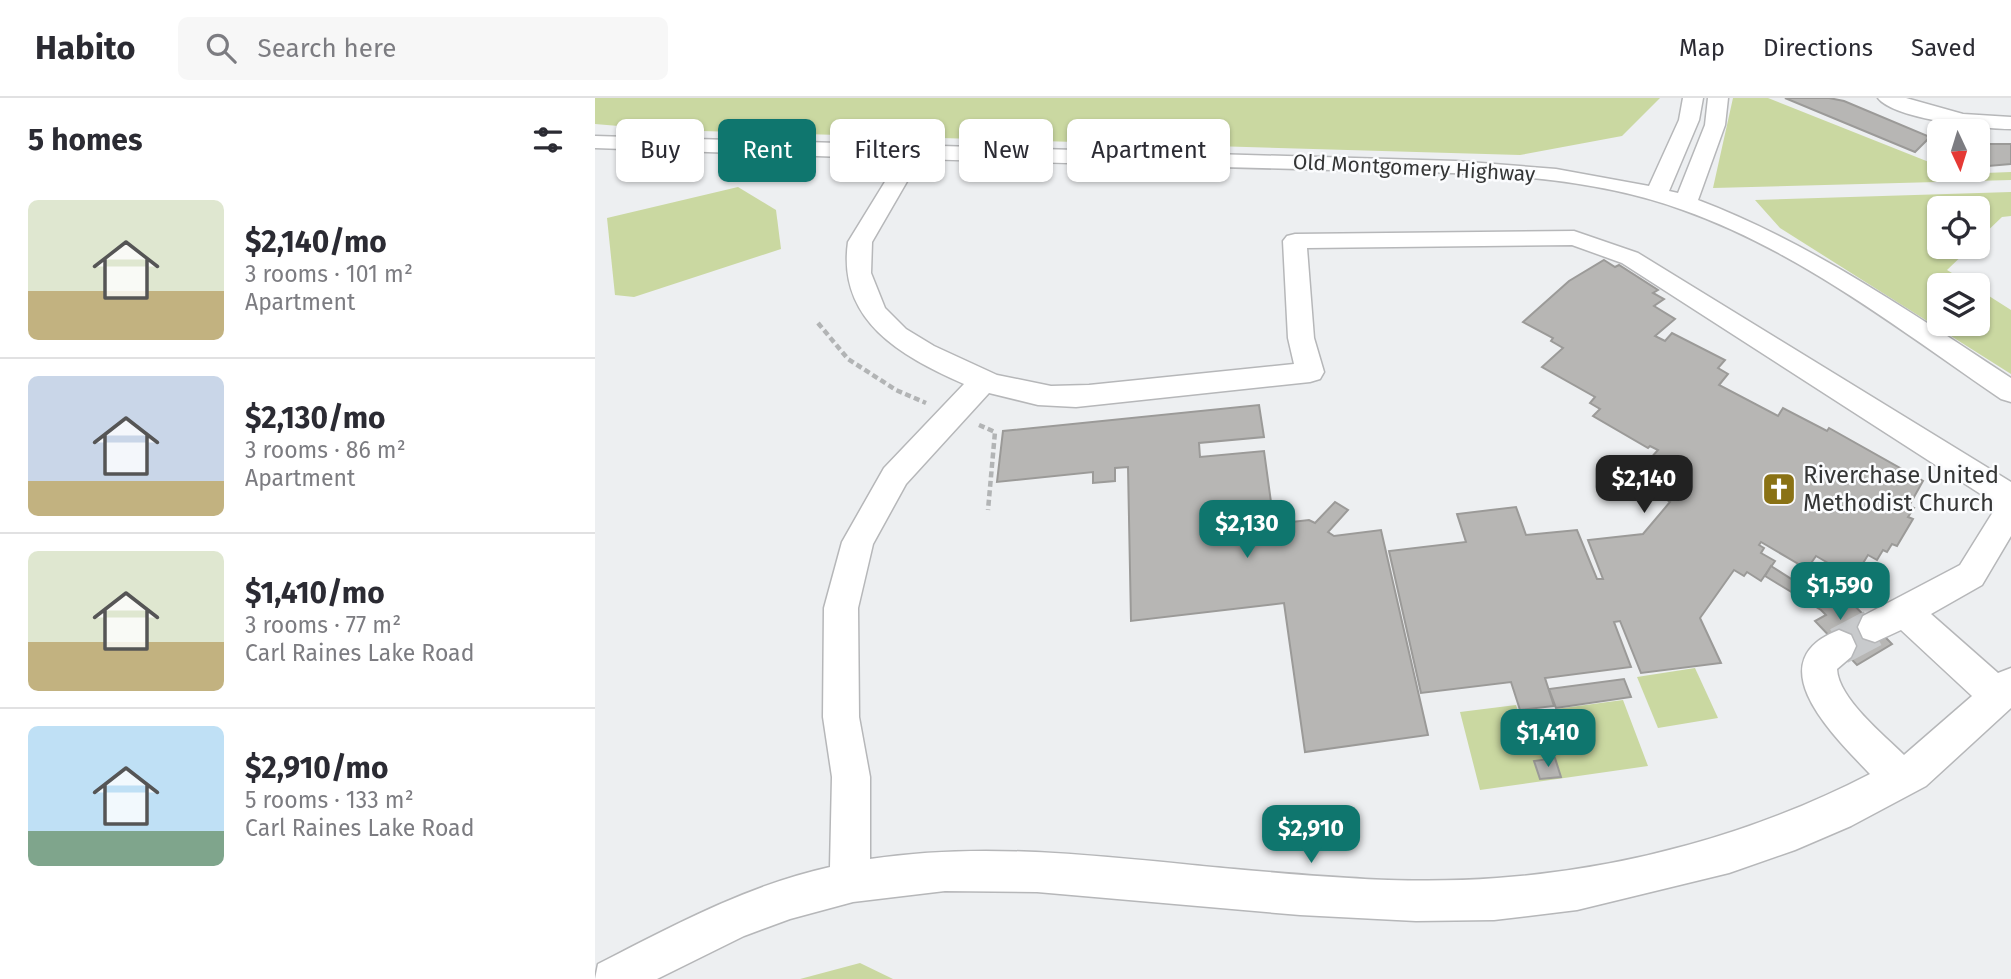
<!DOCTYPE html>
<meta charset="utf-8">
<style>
:root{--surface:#fff;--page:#f7f7f7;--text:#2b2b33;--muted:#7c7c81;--line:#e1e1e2;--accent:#0f766e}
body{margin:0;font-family:"Fira Sans",sans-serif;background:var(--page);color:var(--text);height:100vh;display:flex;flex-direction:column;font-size:26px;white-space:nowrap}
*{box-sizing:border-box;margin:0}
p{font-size:23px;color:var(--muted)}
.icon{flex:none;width:38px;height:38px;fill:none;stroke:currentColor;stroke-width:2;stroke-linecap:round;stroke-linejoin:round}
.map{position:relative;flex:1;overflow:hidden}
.panel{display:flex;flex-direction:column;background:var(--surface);width:595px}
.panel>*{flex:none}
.hud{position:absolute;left:21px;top:21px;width:665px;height:63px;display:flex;gap:14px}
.needle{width:46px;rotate:176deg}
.fabs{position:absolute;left:1332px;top:21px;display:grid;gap:14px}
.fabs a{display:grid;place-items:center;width:63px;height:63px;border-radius:10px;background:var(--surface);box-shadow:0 2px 5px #0004;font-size:35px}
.price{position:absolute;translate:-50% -60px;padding:0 16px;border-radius:14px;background:var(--accent);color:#fff;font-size:23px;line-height:46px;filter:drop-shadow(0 2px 4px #0008)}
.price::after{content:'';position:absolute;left:50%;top:42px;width:21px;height:16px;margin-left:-10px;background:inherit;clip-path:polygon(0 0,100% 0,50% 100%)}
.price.on{background:#222;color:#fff}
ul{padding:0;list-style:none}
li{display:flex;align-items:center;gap:21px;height:175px;padding:0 28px}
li+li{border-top:2px solid var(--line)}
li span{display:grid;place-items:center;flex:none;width:196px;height:140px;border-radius:10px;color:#555}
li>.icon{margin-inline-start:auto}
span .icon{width:84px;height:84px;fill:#fffc;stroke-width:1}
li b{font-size:30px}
h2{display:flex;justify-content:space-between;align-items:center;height:84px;padding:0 28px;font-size:30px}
.tag{padding:0 24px;border-radius:10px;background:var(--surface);box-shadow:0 2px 5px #0004;font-size:24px;line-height:63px}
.tag.on{background:var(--accent);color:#fff}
header{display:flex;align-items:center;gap:42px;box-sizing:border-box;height:98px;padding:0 35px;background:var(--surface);border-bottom:2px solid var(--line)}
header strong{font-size:33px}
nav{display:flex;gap:38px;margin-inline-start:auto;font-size:24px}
.search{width:490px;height:63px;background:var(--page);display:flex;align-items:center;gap:18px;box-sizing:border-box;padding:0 24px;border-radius:10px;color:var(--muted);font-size:26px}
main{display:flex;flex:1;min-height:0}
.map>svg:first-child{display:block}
.green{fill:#cad8a1}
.building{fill:#b7b6b4;stroke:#9b9a98;stroke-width:2}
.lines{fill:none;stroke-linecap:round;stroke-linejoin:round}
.minor-tunnel{stroke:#c8cacc;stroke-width:38;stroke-dasharray:38 19;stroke-linecap:butt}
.minor-casing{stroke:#b6b7b9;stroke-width:3}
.path{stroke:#b2b4b5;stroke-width:4.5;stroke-dasharray:6 3.5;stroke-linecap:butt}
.minor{fill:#fff;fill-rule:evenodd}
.labels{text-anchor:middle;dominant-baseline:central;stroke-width:5;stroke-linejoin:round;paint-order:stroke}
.far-street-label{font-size:21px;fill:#353636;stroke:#fbfcfe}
.poi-label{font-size:24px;fill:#353636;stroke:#fbfcfe;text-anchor:start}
</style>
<header>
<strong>Habito</strong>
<div class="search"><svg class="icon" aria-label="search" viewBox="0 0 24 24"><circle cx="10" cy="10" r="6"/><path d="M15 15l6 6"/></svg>Search here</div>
<nav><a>Map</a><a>Directions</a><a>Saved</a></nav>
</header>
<main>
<section class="panel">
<h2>5 homes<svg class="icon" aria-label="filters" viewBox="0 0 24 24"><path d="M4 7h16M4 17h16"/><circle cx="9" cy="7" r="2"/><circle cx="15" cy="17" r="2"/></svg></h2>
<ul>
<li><span style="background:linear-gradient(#dfe7d0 65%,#c2b280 0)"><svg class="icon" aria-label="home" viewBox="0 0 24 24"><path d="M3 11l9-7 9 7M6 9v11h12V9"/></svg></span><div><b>$2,140/mo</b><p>3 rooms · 101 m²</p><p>Apartment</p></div></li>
<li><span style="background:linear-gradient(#c9d6e8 75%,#c2b280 0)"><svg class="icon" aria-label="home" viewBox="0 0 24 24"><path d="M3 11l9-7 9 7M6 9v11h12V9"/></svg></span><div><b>$2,130/mo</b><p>3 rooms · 86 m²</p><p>Apartment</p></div></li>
<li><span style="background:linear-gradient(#dfe7d0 65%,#c2b280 0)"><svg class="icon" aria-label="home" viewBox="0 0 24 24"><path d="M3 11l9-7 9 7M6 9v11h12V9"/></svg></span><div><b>$1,410/mo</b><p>3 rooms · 77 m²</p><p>Carl Raines Lake Road</p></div></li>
<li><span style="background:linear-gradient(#bfe0f5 75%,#7fa58c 0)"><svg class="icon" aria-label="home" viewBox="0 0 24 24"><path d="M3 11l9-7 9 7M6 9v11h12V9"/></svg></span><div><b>$2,910/mo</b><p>5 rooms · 133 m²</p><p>Carl Raines Lake Road</p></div></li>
</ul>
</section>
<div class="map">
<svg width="1416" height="881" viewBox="0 0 1416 881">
<rect width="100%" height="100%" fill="#edeff1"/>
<g class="green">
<polygon points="0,0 1065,0 1027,38 925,57 71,32 0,26"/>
<polygon points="1138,0 1173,0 1344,68 1344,72 1364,76 1416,74 1416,82 1118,90"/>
<polygon points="143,89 181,112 186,151 39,199 20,197 12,120"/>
<polygon points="1416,94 1416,118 1407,119 1383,142 1382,110 1344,110 1344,149 1376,149 1352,172 1377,187 1344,187 1344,226 1382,226 1383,191 1416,212 1416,276 1185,130 1160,102"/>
<polygon points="1100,570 1123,620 1063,630 1042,579"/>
<polygon points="1028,602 1053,668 885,692 865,614 921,607 924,616"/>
<polygon points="265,865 298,881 205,881"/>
</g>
<g class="building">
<polygon points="1190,0 1234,0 1249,3 1335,39 1320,54"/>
<polygon points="1382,46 1416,46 1416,66 1382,69"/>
<polygon points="1009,162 1020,169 1024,167 1063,192 1058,195 1069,201 1059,208 1080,221 1060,238 1070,243 1077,235 1130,262 1123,270 1133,276 1124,287 1183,318 1188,310 1232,333 1234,330 1328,383 1314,408 1319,410 1313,419 1318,421 1302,448 1297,446 1292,454 1288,452 1282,462 1273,457 1259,480 1221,458 1212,471 1166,444 1164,447 1169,450 1166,455 1180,463 1166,483 1152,474 1149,478 1139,472 1105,520 1126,565 1046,575 1025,523 1019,524 1036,569 950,580 959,608 925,612 916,584 826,595 794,453 871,444 862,416 921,409 931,437 982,432 1002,481 1008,481 993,442 1048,436 1075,404 1068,399 1060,400 1045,361 1055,361 1063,352 1055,348 1053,350 998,318 1005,311 995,305 1000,299 947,269 968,250 956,243 958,240 928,224 974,183"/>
<polygon points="664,307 669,339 604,345 605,359 669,353 679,426 714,422 720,425 740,404 753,412 733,434 739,438 786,432 833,637 710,654 689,505 536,523 533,369 520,370 520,383 498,385 498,374 402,384 408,333"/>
<polygon points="1176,468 1242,510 1255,503 1297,546 1262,567 1220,523 1231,517 1226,512 1170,478"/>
<polygon points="1029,581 1036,599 961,610 954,591"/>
<polygon points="960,660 966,679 945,681 939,663"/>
</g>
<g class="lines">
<polyline class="minor-tunnel" points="1244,548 1280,529"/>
<g class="minor-casing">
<g id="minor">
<path d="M1088 0H1108L1104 22 1074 93 1083 95 1110 27 1113 0H1133L1130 27 1103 102C1216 145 1315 214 1416 280V304L1406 301C1305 232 1204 153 1088 112 978 72 853 75 737 72 600 68 463 65 325 61L277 144 276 175 290 210 311 231 339 248 402 277 456 288 494 287 699 266 693 240 688 143 692 138 700 136 979 133 1043 155 1416 384V438L1387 487 1336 516 1403 575 1416 570V610L1331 688 1256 728 1200 752 1134 775 982 812 899 822 821 823 705 817 442 794 350 793 258 804 195 821 149 838 62 881H0L3 866C77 828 153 787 235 769L237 679 228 619 229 510 247 444 289 370 369 286C306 258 242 223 253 144L304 61 0 50V38L861 63 961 71 1054 88 1084 22ZM977 147 1027 165 1398 404V414L1365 467 1268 518 1263 529 1268 540 1280 544 1306 532 1377 598 1309 657C1289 637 1243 600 1242 571L1256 559 1261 548 1256 537 1244 532C1160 564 1241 640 1275 676 1161 735 1031 771 902 780 811 787 718 778 628 770 510 759 393 743 275 761V679L264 619 263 510 278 446 311 386 394 295 443 307 481 309 715 284 725 281 729 274 719 240 712 150Z"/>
<path d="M1283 0H1311L1368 16 1416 19V31C1389 31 1299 21 1283 0Z"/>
</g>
</g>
<g class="path">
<polyline points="223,225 253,261 301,292 331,305"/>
<polyline points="384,327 400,334 393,412"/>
</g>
<use href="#minor" class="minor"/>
</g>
<defs>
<g id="church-square" transform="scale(1.75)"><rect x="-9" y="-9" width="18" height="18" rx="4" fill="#8a7215" stroke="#fbfcfe"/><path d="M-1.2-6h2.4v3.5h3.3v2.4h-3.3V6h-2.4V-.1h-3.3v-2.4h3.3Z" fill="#fff"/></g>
</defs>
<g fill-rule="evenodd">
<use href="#church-square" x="1184" y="391"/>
</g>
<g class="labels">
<g class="far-street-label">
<text transform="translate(819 70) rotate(3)">Old Montgomery Highway</text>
</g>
<g class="poi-label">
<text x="1208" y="377">Riverchase United<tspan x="1208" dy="28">Methodist Church</tspan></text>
</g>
</g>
</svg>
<div class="fabs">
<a><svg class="needle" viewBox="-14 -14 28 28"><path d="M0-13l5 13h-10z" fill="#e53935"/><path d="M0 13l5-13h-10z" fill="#7c7c81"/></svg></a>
<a><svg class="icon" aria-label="locate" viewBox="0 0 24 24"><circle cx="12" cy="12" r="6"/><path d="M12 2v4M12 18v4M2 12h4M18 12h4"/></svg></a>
<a><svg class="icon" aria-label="layers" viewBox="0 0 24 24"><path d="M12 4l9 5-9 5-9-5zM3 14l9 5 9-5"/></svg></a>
</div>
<b class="price on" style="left:1049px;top:417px">$2,140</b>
<b class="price" style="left:652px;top:462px">$2,130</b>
<b class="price" style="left:1245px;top:524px">$1,590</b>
<b class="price" style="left:953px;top:671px">$1,410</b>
<b class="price" style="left:716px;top:767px">$2,910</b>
<div class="hud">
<a class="tag">Buy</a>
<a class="tag on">Rent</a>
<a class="tag">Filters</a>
<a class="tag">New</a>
<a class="tag">Apartment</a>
</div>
</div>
</main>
